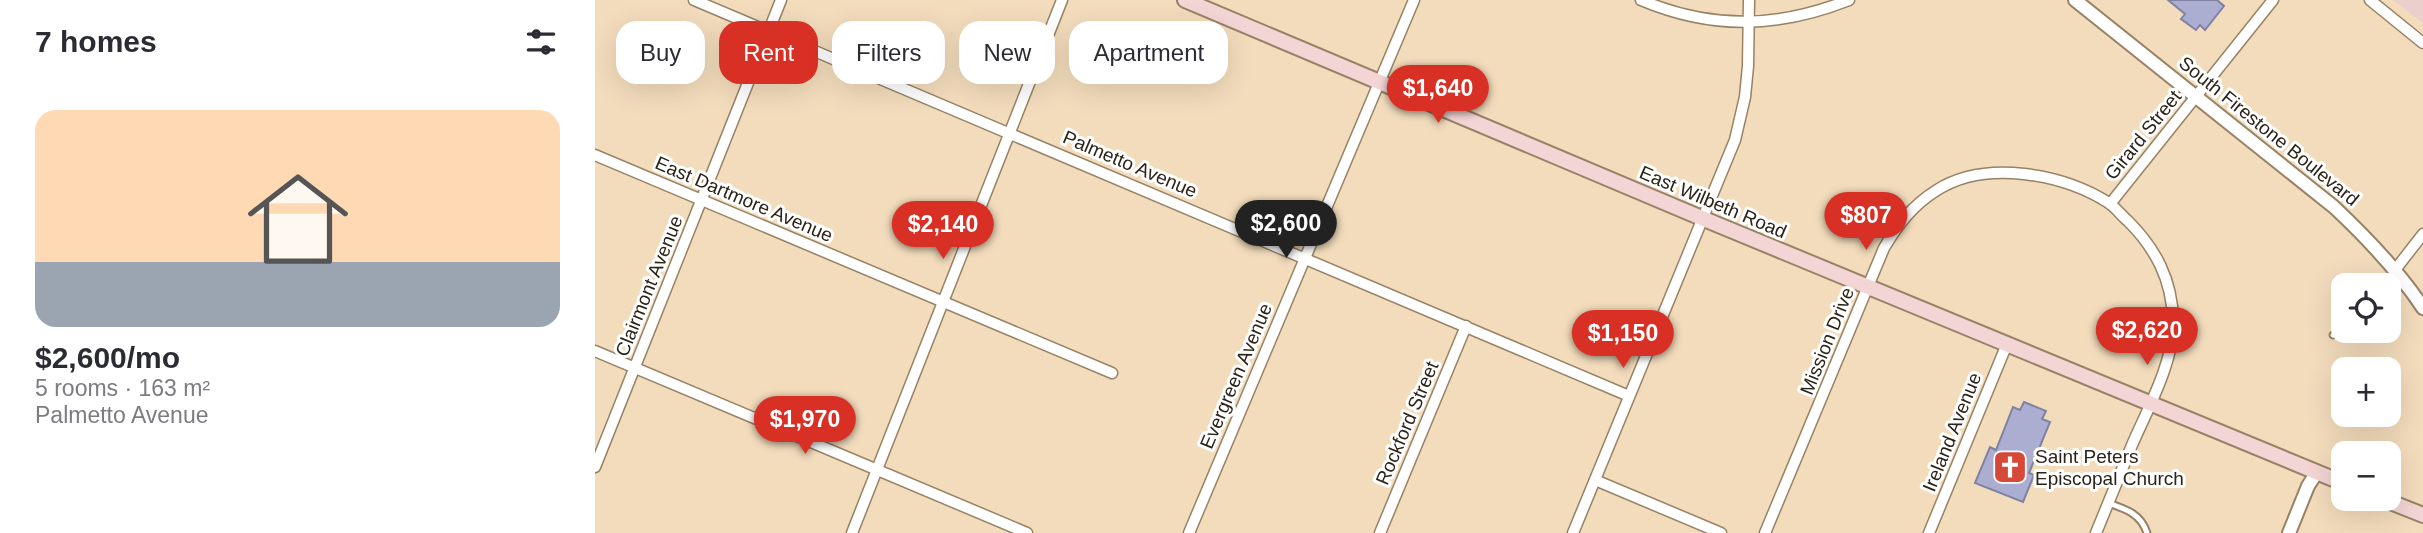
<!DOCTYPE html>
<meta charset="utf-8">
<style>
:root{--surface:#fff;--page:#f2f2f3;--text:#2b2b33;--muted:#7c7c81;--accent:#d93025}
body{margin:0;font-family:Arial,sans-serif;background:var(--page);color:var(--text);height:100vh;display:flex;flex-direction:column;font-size:26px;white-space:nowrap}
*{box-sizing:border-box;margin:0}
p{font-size:23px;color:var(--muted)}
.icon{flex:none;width:38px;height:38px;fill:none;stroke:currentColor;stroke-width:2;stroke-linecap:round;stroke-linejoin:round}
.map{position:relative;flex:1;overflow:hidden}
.drawer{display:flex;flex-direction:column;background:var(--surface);width:595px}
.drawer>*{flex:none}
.hud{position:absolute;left:21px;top:21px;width:665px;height:63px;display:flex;gap:14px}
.fabs{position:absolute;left:1736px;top:273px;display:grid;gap:14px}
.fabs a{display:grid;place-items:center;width:70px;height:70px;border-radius:14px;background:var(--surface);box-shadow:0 7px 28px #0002;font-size:35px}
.price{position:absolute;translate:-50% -60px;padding:0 16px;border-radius:24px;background:var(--accent);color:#fff;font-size:23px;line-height:46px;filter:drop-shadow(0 2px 4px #0008)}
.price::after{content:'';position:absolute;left:50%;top:42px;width:21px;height:16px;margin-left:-10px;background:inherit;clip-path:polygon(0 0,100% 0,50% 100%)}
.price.active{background:#222;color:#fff}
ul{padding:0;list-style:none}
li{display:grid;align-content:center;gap:14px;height:371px;padding:0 35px}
li span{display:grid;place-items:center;height:217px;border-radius:21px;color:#555}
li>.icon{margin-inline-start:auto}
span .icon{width:126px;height:126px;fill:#fffc;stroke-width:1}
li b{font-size:30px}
h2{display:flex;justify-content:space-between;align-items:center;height:84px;padding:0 35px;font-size:30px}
.pill{padding:0 24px;border-radius:21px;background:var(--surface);box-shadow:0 7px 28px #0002;font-size:24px;line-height:63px}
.pill.active{background:var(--accent);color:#fff}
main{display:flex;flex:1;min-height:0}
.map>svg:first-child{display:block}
.commercial{fill:#eacfcd}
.building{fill:#abaed0;stroke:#8082a3;stroke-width:2}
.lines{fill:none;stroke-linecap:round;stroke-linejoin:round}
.service-casing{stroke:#978265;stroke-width:9}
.minor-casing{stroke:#978265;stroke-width:13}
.tertiary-casing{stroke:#978265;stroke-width:16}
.secondary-casing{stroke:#978265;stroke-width:18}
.service{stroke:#fff;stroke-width:5}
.minor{stroke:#fff;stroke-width:10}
.tertiary{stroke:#fff;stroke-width:12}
.secondary{stroke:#f2d5d4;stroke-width:14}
.labels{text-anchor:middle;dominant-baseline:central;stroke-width:6;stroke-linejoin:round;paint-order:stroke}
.street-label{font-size:19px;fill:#2b2317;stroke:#fff}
.poi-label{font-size:19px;fill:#2b2317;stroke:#fff;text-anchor:start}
</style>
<main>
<section class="drawer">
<h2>7 homes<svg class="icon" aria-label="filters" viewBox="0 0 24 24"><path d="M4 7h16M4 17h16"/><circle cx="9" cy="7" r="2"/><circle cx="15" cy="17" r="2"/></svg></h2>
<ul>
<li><span style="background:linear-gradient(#ffd9b3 70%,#9aa5b1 0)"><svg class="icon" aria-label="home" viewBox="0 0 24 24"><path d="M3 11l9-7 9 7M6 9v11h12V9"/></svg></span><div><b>$2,600/mo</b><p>5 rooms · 163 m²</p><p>Palmetto Avenue</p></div></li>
</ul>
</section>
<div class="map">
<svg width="1828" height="533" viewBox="0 0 1828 533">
<rect width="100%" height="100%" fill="#f3dcbc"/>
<polygon class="commercial" points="1798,0 1828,0 1828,23"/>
<g class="building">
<polygon points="1573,0 1622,0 1629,6 1610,30 1605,25 1601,30 1586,19 1590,14"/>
<polygon points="1429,402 1451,411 1447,419 1455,422 1434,473 1439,475 1428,502 1380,483 1395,447 1401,450 1418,407 1425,410"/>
</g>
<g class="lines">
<g class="service-casing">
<g id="service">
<polyline points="1794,292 1809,280"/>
<polyline points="1738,335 1748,326"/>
<path d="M1513 503C1531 509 1546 514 1552 533"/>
</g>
</g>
<g class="minor-casing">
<g id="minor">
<polyline points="99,0 1034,396"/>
<path d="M1046 0C1117 30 1183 28 1254 0"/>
<polyline points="1775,0 1828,43"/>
<polyline points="0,155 517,373"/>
<polyline points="1515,204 1678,0"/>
<polyline points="1800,270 1828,234"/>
<polyline points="0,351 432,533"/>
<polyline points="0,467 186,0"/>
<polyline points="1000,480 1126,533"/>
<polyline points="257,533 467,0"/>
<polyline points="594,533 819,0"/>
<polyline points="785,533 871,326"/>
<polyline points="978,533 1140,140 1150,97 1153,66 1154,0"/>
<path d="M1170 533 1289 248C1303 224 1318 205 1342 190 1391 159 1468 174 1514 203 1521 208 1527 216 1533 221 1561 249 1577 280 1578 320 1580 360 1553 408 1537 445 1525 474 1513 504 1501 533"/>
<polyline points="1334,533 1412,344"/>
</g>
</g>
<g class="tertiary-casing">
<g id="tertiary">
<path d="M1480 0 1739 207C1772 238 1803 270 1828 308"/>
<polyline points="1694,533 1713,486 1722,472"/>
</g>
</g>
<g class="secondary-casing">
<g id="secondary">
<polyline points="590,0 1109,219 1748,483"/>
<polyline points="1788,499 1828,515"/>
</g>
</g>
<use href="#service" class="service"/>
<use href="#minor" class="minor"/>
<use href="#tertiary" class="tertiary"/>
<use href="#secondary" class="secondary"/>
</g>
<defs>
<g id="church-square" transform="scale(1.75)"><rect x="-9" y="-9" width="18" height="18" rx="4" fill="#d64938" stroke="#fff"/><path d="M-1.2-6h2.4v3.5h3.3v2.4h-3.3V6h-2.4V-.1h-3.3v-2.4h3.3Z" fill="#fff"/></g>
</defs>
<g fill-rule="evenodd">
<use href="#church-square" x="1415" y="467"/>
</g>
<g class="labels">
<g class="street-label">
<text transform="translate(1674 131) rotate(39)">South Firestone Boulevard</text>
<text transform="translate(1548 135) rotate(-51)">Girard Street</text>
<text transform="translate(535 164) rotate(23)">Palmetto Avenue</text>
<text transform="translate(149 199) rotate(23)">East Dartmore Avenue</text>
<text transform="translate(1118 202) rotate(23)">East Wilbeth Road</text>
<text transform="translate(54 286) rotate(-68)">Clairmont Avenue</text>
<text transform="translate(1232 341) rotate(-68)">Mission Drive</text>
<text transform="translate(641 376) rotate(-67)">Evergreen Avenue</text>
<text transform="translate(812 423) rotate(-67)">Rockford Street</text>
<text transform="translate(1357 432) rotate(-68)">Ireland Avenue</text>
</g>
<g class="poi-label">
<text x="1440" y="456">Saint Peters<tspan x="1440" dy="22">Episcopal Church</tspan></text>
</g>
</g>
</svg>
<div class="fabs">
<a><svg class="icon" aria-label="locate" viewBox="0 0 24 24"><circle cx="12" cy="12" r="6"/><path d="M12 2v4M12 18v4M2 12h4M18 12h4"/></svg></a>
<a>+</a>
<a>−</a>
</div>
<b class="price" style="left:843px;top:125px">$1,640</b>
<b class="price" style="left:1271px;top:252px">$807</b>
<b class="price active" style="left:691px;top:260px">$2,600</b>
<b class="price" style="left:348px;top:261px">$2,140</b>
<b class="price" style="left:1552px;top:367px">$2,620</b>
<b class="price" style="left:1028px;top:370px">$1,150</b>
<b class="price" style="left:210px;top:456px">$1,970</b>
<div class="hud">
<a class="pill">Buy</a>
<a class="pill active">Rent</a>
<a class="pill">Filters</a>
<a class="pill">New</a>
<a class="pill">Apartment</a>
</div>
</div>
</main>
